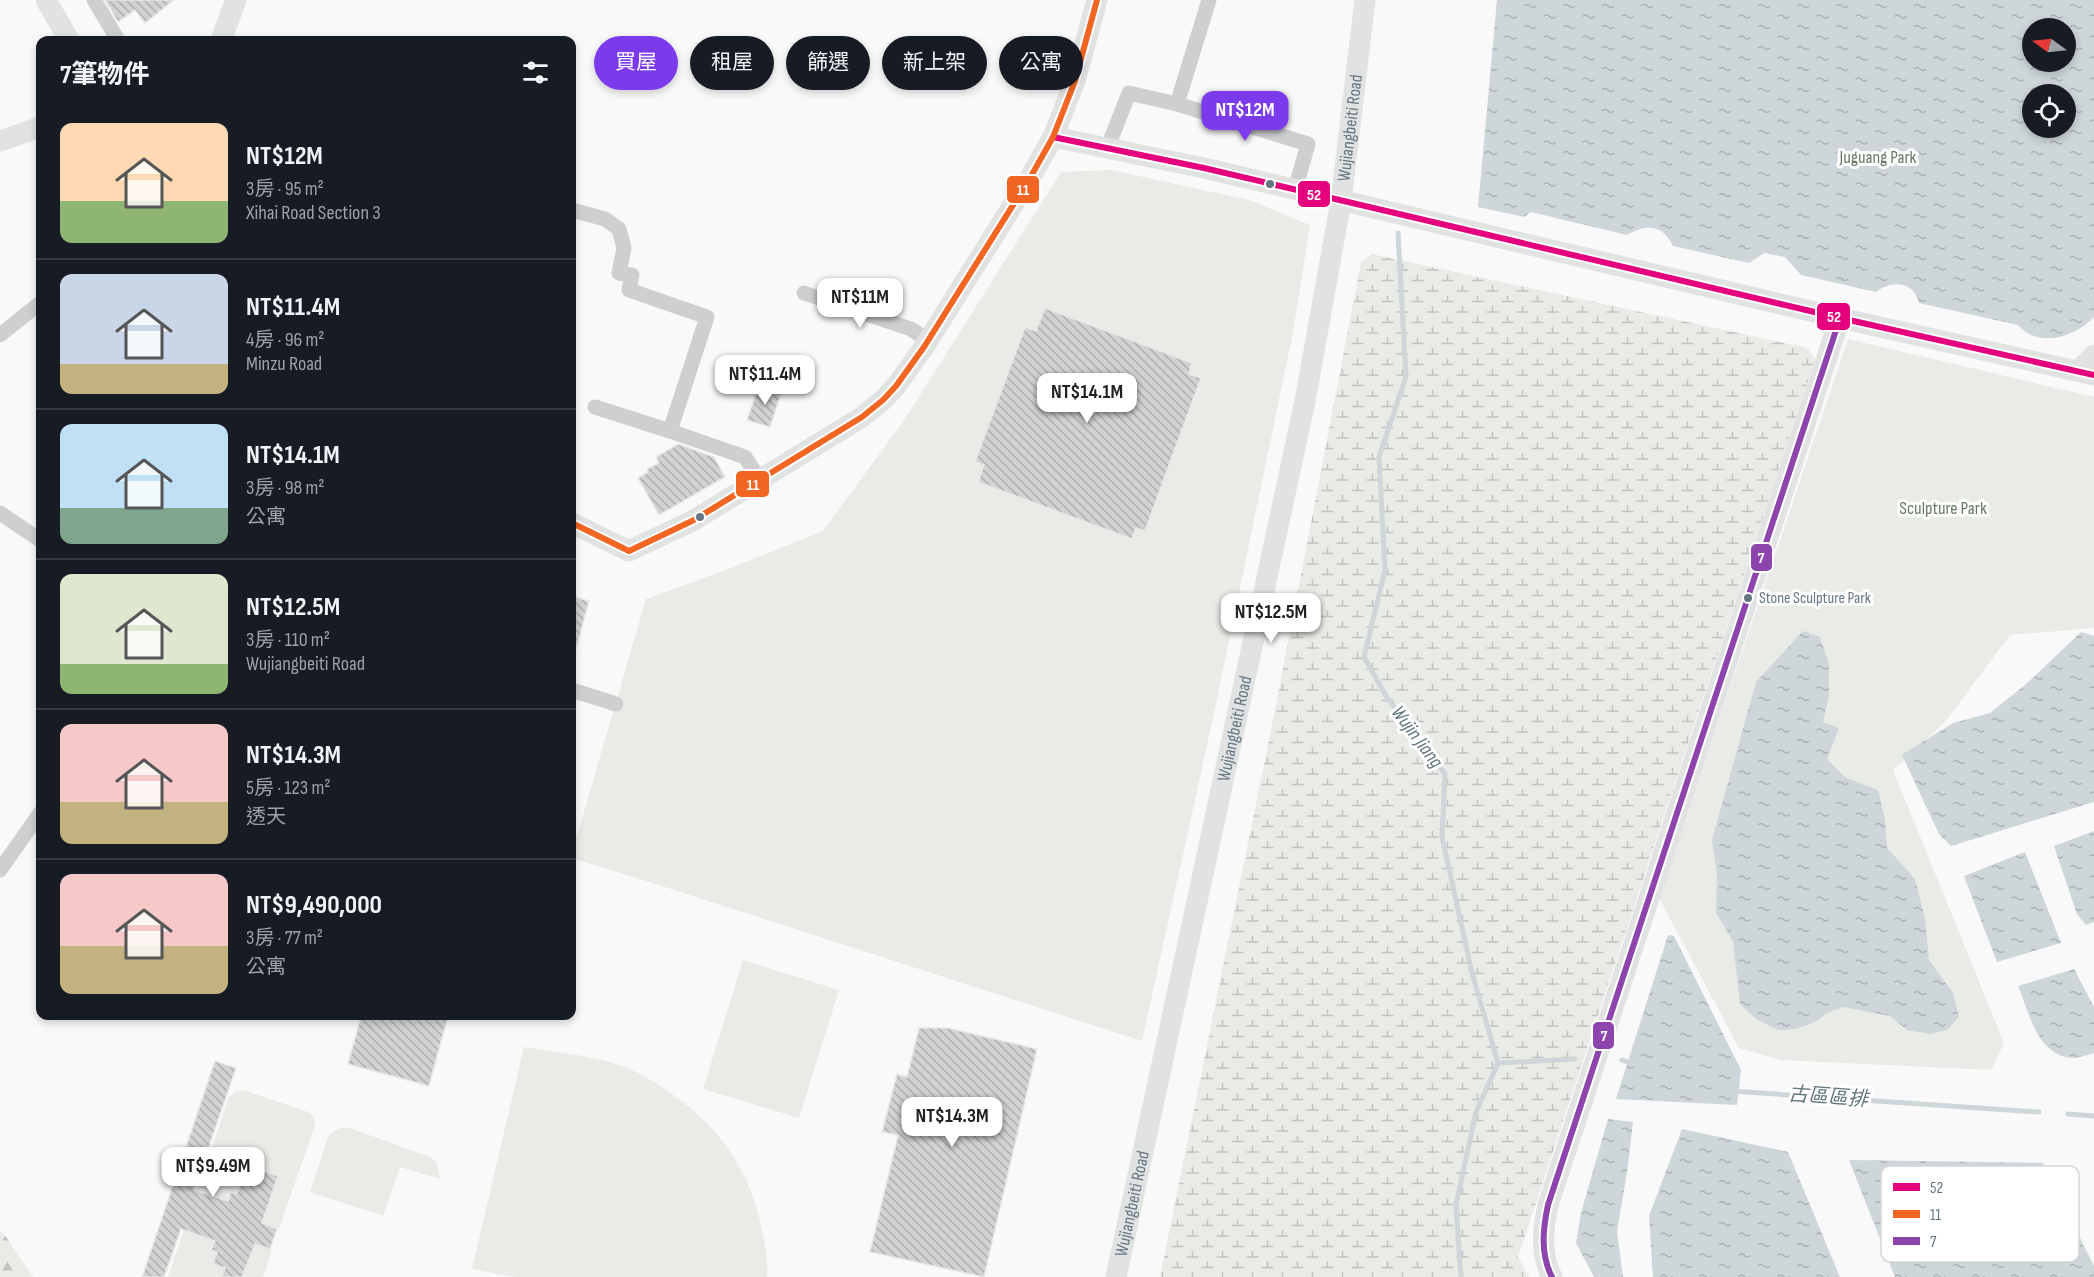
<!DOCTYPE html>
<html lang="zh-TW">
<meta charset="utf-8">
<style>
:root{--surface:#171b24;--page:#242831;--text:#f1f3f6;--muted:#9ea1a6;--line:#363941;--accent:#7c3aed}
body{margin:0;font-family:"Sofia Sans Condensed","Noto Sans TC",sans-serif;background:var(--page);color:var(--text);height:100vh;display:flex;flex-direction:column;font-size:22px;white-space:nowrap}
*{box-sizing:border-box;margin:0}
p{font-size:20px;color:var(--muted)}
.icon{flex:none;width:33px;height:33px;fill:none;stroke:currentColor;stroke-width:2;stroke-linecap:round;stroke-linejoin:round}
.map{position:relative;flex:1;overflow:hidden}
.drawer{position:absolute;left:36px;top:36px;width:540px;height:984px;display:flex;flex-direction:column;background:var(--surface);border-radius:12px;box-shadow:0 3px 9px #0003}
.drawer>*{flex:none}
.hud{position:absolute;left:594px;top:36px;width:570px;height:54px;display:flex;gap:12px}
.needle{width:39px;rotate:285deg}
.controls{position:absolute;left:2022px;top:18px;display:grid;gap:12px}
.controls a{display:grid;place-items:center;width:54px;height:54px;border-radius:50%;background:var(--surface);box-shadow:0 3px 9px #0003;font-size:30px}
.price{position:absolute;translate:-50% -51px;padding:0 14px;border-radius:12px;background:#fff;color:#222;font-size:20px;line-height:39px;filter:drop-shadow(0 2px 3px #0008)}
.price::after{content:'';position:absolute;left:50%;top:36px;width:18px;height:14px;margin-left:-9px;background:inherit;clip-path:polygon(0 0,100% 0,50% 100%)}
.price.on{background:var(--accent);color:#fff}
ul{padding:0;list-style:none}
li{display:flex;align-items:center;gap:18px;height:150px;padding:0 24px}
li+li{border-top:2px solid var(--line)}
li span{display:grid;place-items:center;flex:none;width:168px;height:120px;border-radius:12px;color:#555}
li>.icon{margin-inline-start:auto}
span .icon{width:72px;height:72px;fill:#fffc;stroke-width:1}
li b{font-size:26px}
h2{display:flex;justify-content:space-between;align-items:center;height:72px;padding:0 24px;font-size:26px}
.pill{padding:0 21px;border-radius:27px;background:var(--surface);box-shadow:0 3px 9px #0003;font-size:21px;line-height:54px}
.pill.on{background:var(--accent);color:#fff}
.map>svg:first-child{display:block}
.green{fill:#e8ebe6}
.forest{fill:url(#forest-firs)}
.wetland{fill:url(#wetland-marsh)}
.water{fill:url(#water-ripples);fill-rule:evenodd}
.lines{fill:none;stroke-linecap:round;stroke-linejoin:round}
.stream{stroke:#ced6d9;stroke-width:5}
.building{fill:url(#building-back-hatch);stroke:#e8e8e8;stroke-width:1.5}
.street{stroke:#cecfd0;stroke-width:15}
.secondary{stroke:#e1e2e2;stroke-width:21}
.bus-1-casing{stroke:#fff;stroke-width:10}
.bus-2-casing{stroke:#fff;stroke-width:10}
.bus-3-casing{stroke:#fff;stroke-width:10}
.bus-1{stroke:#e5007d;stroke-width:6}
.bus-2{stroke:#f26522;stroke-width:6}
.bus-3{stroke:#8e44ad;stroke-width:6}
.bus-dot{fill:#657683;stroke:#fff;stroke-width:2}
.labels{text-anchor:middle;dominant-baseline:central;stroke-width:6;stroke-linejoin:round;paint-order:stroke}
.bus-label{font-size:16px;fill:#657683;stroke:#fff;text-anchor:start}
.street-label{font-size:18px;fill:#657683;stroke:#fff}
.park-label{font-size:18px;fill:#687a64;stroke:#fff}
.water-label{font-size:20px;font-style:italic;fill:#60757c;stroke:#fff}
.key{fill:#fff;stroke:#d1d6da;stroke-width:1.5}
.key-label{font-size:16px;fill:#657683}
.line-badge{stroke:#fff;stroke-width:2}
.badge-label{font-size:16px;text-anchor:middle;font-weight:bold;fill:#fff}
</style>
<div class="map">
<svg width="2094" height="1277" viewBox="0 0 2094 1277">
<defs>
<pattern id="forest-firs" width="22" height="20" patternUnits="userSpaceOnUse" patternTransform="scale(1.5)"><rect width="22" height="20" fill="#e8ebe6"/><path d="M5 1l3.5 6h-7zM16 11l3.5 6h-7z" fill="#c0c3c0"/></pattern>
<pattern id="wetland-marsh" width="20" height="14" patternUnits="userSpaceOnUse" patternTransform="scale(1.5)"><rect width="20" height="14" fill="#e8ebe6"/><path d="M1 5h8M5 5V1M11 12h8M15 12V8" fill="none" stroke="#c0c3c0"/></pattern>
<pattern id="water-ripples" width="26" height="14" patternUnits="userSpaceOnUse" patternTransform="scale(1.5)"><rect width="26" height="14" fill="#ced6d9"/><path d="M2 4q2-2 4 0t4 0M15 11q2-2 4 0t4 0" fill="none" stroke="#abb2b5"/></pattern>
<pattern id="building-back-hatch" width="6" height="6" patternUnits="userSpaceOnUse" patternTransform="scale(1.5)"><rect width="6" height="6" fill="#d0d2d3"/><path d="M-1 5l2 2M0 0l6 6M5-1l2 2" fill="none" stroke="#acafb1"/></pattern>
</defs>
<rect width="100%" height="100%" fill="#f9f9f9"/>
<g class="green">
<polygon points="1111,170 1249,200 1310,225 1293,332 1214,713 1142,1041 662,886 572,858 572,853 646,599 734,567 823,531 905,419 1061,172"/>
<polygon points="1848,339 2094,397 2094,628 2010,635 1945,722 1893,770 2004,1043 1991,1070 1781,1060 1739,1048 1659,898"/>
<polygon points="743,960 839,990 799,1118 703,1089"/>
<path d="M524 1047C555 1052 589 1055 619 1065 634 1070 650 1079 663 1088 718 1124 752 1170 763 1236 766 1250 768 1263 767 1277H515L472 1269Z"/>
<polygon points="244,1090 308,1112 314,1117 315,1125 279,1229 262,1224 278,1176 259,1169 254,1186 241,1182 237,1194 228,1201 204,1194 215,1241 211,1249 217,1252 213,1264 225,1268 222,1277 168,1277 229,1097 236,1091"/>
<polygon points="341,1128 350,1128 432,1158 437,1163 440,1179 400,1167 383,1216 310,1192 328,1137 334,1131"/>
<polygon points="255,1244 272,1250 263,1277 242,1277 246,1251 252,1253"/>
</g>
<polygon class="forest" points="0,1231 7,1238 33,1277 0,1277"/>
<polygon class="wetland" points="1372,254 1808,348 1815,360 1518,1257 1529,1277 1160,1277 1276,705 1361,262"/>
<g class="water">
<path d="M1497 0H2094V317C2075 337 2039 349 2018 325L1919 303C1914 281 1891 280 1876 292L1801 275 1785 257 1764 253 1749 263 1673 246C1663 224 1645 224 1627 235L1531 212 1524 217 1478 207ZM2032 28H2066V62H2032ZM2032 94H2066V128H2032Z"/>
<polygon points="1803,631 1820,637 1829,664 1829,695 1823,722 1839,728 1827,759 1846,778 1878,790 1885,820 1887,848 1915,879 1925,919 1929,960 1953,993 1959,1017 1947,1030 1930,1034 1907,1030 1890,1016 1843,1007 1827,1013 1815,1022 1796,1029 1778,1030 1756,1019 1740,1004 1733,941 1716,913 1717,874 1712,840 1756,682"/>
<polygon points="2081,632 2094,636 2094,802 1951,846 1939,834 1902,755 1953,723 1990,713 2025,685"/>
<polygon points="2094,831 2094,922 2086,925 2077,914 2054,846"/>
<polygon points="2025,852 2061,943 1997,962 1964,876"/>
<polygon points="1668,935 1674,936 1741,1070 1737,1105 1616,1099"/>
<path d="M2074 969 2094 1007V1053C2087 1055 2078 1058 2071 1058 2037 1054 2029 1013 2018 986Z"/>
<polygon points="1608,1119 1633,1122 1627,1172 1617,1232 1623,1277 1594,1277 1576,1243 1581,1213"/>
<polygon points="1682,1129 1788,1152 1840,1277 1653,1277 1649,1216"/>
<polygon points="1849,1160 2043,1163 2094,1266 2094,1277 1895,1277"/>
</g>
<g class="lines">
<g class="stream">
<polyline points="1398,233 1406,377 1379,457 1385,570 1364,657 1386,696 1445,774 1442,837 1472,973 1498,1063 1476,1112 1456,1205 1461,1277"/>
<polyline points="1622,1060 1634,1064"/>
<polyline points="1498,1063 1575,1059"/>
<polyline points="1732,1091 2039,1112"/>
<polyline points="2068,1114 2094,1116"/>
</g>
</g>
<g class="building">
<polygon points="105,0 174,0 145,23 135,10 118,22"/>
<polygon points="1045,308 1192,363 1189,374 1201,378 1145,531 1136,528 1132,539 978,482 984,465 975,462 1025,327 1036,331"/>
<polygon points="759,384 782,391 770,427 747,420"/>
<polygon points="678,444 714,457 725,477 659,515 638,478 648,472 647,469 659,463 656,457"/>
<polygon points="572,596 589,601 576,649 572,648"/>
<polygon points="361,1016 448,1016 429,1086 348,1064"/>
<polygon points="919,1028 948,1028 1037,1049 984,1277 870,1252 898,1135 882,1132 897,1074 907,1077"/>
<polygon points="215,1061 236,1068 194,1190 228,1201 231,1192 237,1194 241,1181 254,1186 259,1169 278,1176 262,1223 277,1229 270,1249 255,1244 242,1277 222,1277 225,1268 213,1264 217,1252 211,1250 215,1241 181,1229 164,1277 142,1277"/>
</g>
<g class="lines">
<g class="street">
<polyline points="94,0 118,40"/>
<polyline points="1177,104 1308,144 1295,190"/>
<polyline points="1107,149 1129,93 1177,104 1209,0"/>
<polyline points="572,210 605,219 619,229 624,248 619,273 632,275 629,290 707,317 670,431 745,457 760,480"/>
<polyline points="804,293 911,329 929,341"/>
<polyline points="0,335 40,303"/>
<polyline points="595,407 670,431"/>
<polyline points="0,513 40,540"/>
<polyline points="572,690 616,704"/>
<polyline points="0,870 40,813"/>
</g>
<g class="secondary">
<polyline points="46,0 69,40"/>
<polyline points="221,40 236,0"/>
<polyline points="1053,137 1204,168 1840,318 2094,375"/>
<polyline points="0,141 40,127"/>
<polyline points="2079,370 2094,355"/>
<polyline points="572,523 629,551 694,520 862,417 883,400 896,386 924,347 1030,178 1053,137 1075,81 1097,0"/>
<path id="s1" d="M1116 1277 1305 401 1341 201 1365 0"/>
<path d="M1552 1277C1540 1254 1543 1228 1548 1205L1840 318"/>
</g>
<g class="bus-1-casing">
<polyline id="bus-1" points="1053,137 1204,168 1840,318 2094,375"/>
</g>
<g class="bus-2-casing">
<polyline id="bus-2" points="572,523 629,551 694,520 862,417 883,400 896,386 924,347 1030,178 1053,137 1075,81 1097,0"/>
</g>
<g class="bus-3-casing">
<path id="bus-3" d="M1552 1277C1540 1254 1543 1228 1548 1205L1840 318"/>
</g>
<use href="#bus-1" class="bus-1"/>
<use href="#bus-2" class="bus-2"/>
<use href="#bus-3" class="bus-3"/>
</g>
<g class="bus-dot">
<circle cx="1270" cy="184" r="5"/>
<circle cx="700" cy="517" r="5"/>
<circle cx="1748" cy="598" r="5"/>
</g>
<g class="labels">
<g class="bus-label">
<text x="1759" y="598">Stone Sculpture Park</text>
</g>
<g class="street-label">
<text stroke="none"><textPath href="#s1" startOffset="1173">Wujiangbeiti Road</textPath></text>
<text stroke="none"><textPath href="#s1" startOffset="561">Wujiangbeiti Road</textPath></text>
<text stroke="none"><textPath href="#s1" startOffset="75">Wujiangbeiti Road</textPath></text>
</g>
<g class="park-label">
<text x="1878" y="157">Juguang Park</text>
<text x="1943" y="508">Sculpture Park</text>
</g>
<g class="water-label">
<text transform="translate(1417 737) rotate(53)">Wujin Jiang</text>
<text transform="translate(1828 1097) rotate(4)">古區區排</text>
</g>
</g>
<rect x="1881" y="1166" width="198" height="96" rx="9" class="key"/>
<rect x="1893" y="1183" width="27" height="8" fill="#e5007d"/>
<rect x="1893" y="1210" width="27" height="8" fill="#f26522"/>
<rect x="1893" y="1237" width="27" height="8" fill="#8e44ad"/>
<g class="key-label">
<text x="1930" y="1193">52</text>
<text x="1930" y="1220">11</text>
<text x="1930" y="1247">7</text>
</g>
<g class="line-badge">
<rect x="1006" y="175" width="34" height="29" rx="6" fill="#f26522"/>
<rect x="1297" y="180" width="34" height="28" rx="6" fill="#e5007d"/>
<rect x="1816" y="302" width="35" height="29" rx="6" fill="#e5007d"/>
<rect x="735" y="470" width="35" height="28" rx="6" fill="#f26522"/>
<rect x="1750" y="543" width="23" height="29" rx="6" fill="#8e44ad"/>
<rect x="1592" y="1021" width="23" height="29" rx="6" fill="#8e44ad"/>
</g>
<g class="badge-label">
<text x="1023" y="195">11</text>
<text x="1314" y="200">52</text>
<text x="1834" y="322">52</text>
<text x="753" y="490">11</text>
<text x="1761" y="563">7</text>
<text x="1604" y="1041">7</text>
</g>
</svg>
<div class="controls">
<a><svg class="needle" viewBox="-14 -14 28 28"><path d="M0-13l5 13h-10z" fill="#e53935"/><path d="M0 13l5-13h-10z" fill="#9ea1a6"/></svg></a>
<a><svg class="icon" aria-label="locate" viewBox="0 0 24 24"><circle cx="12" cy="12" r="6"/><path d="M12 2v4M12 18v4M2 12h4M18 12h4"/></svg></a>
</div>
<b class="price on" style="left:1245px;top:142px">NT$12M</b>
<b class="price" style="left:860px;top:329px">NT$11M</b>
<b class="price" style="left:765px;top:406px">NT$11.4M</b>
<b class="price" style="left:1087px;top:424px">NT$14.1M</b>
<b class="price" style="left:1271px;top:644px">NT$12.5M</b>
<b class="price" style="left:952px;top:1148px">NT$14.3M</b>
<b class="price" style="left:213px;top:1198px">NT$9.49M</b>
<div class="hud">
<a class="pill on">買屋</a>
<a class="pill">租屋</a>
<a class="pill">篩選</a>
<a class="pill">新上架</a>
<a class="pill">公寓</a>
</div>
<section class="drawer">
<h2>7筆物件<svg class="icon" aria-label="filters" viewBox="0 0 24 24"><path d="M4 7h16M4 17h16"/><circle cx="9" cy="7" r="2"/><circle cx="15" cy="17" r="2"/></svg></h2>
<ul>
<li><span style="background:linear-gradient(#ffd9b3 65%,#8fb573 0)"><svg class="icon" aria-label="home" viewBox="0 0 24 24"><path d="M3 11l9-7 9 7M6 9v11h12V9"/></svg></span><div><b>NT$12M</b><p>3房 · 95 m²</p><p>Xihai Road Section 3</p></div></li>
<li><span style="background:linear-gradient(#c9d6e8 75%,#c2b280 0)"><svg class="icon" aria-label="home" viewBox="0 0 24 24"><path d="M3 11l9-7 9 7M6 9v11h12V9"/></svg></span><div><b>NT$11.4M</b><p>4房 · 96 m²</p><p>Minzu Road</p></div></li>
<li><span style="background:linear-gradient(#bfe0f5 70%,#7fa58c 0)"><svg class="icon" aria-label="home" viewBox="0 0 24 24"><path d="M3 11l9-7 9 7M6 9v11h12V9"/></svg></span><div><b>NT$14.1M</b><p>3房 · 98 m²</p><p>公寓</p></div></li>
<li><span style="background:linear-gradient(#dfe7d0 75%,#8fb573 0)"><svg class="icon" aria-label="home" viewBox="0 0 24 24"><path d="M3 11l9-7 9 7M6 9v11h12V9"/></svg></span><div><b>NT$12.5M</b><p>3房 · 110 m²</p><p>Wujiangbeiti Road</p></div></li>
<li><span style="background:linear-gradient(#f6c9c9 65%,#c2b280 0)"><svg class="icon" aria-label="home" viewBox="0 0 24 24"><path d="M3 11l9-7 9 7M6 9v11h12V9"/></svg></span><div><b>NT$14.3M</b><p>5房 · 123 m²</p><p>透天</p></div></li>
<li><span style="background:linear-gradient(#f6c9c9 60%,#c2b280 0)"><svg class="icon" aria-label="home" viewBox="0 0 24 24"><path d="M3 11l9-7 9 7M6 9v11h12V9"/></svg></span><div><b>NT$9,490,000</b><p>3房 · 77 m²</p><p>公寓</p></div></li>
</ul>
</section>
</div>
